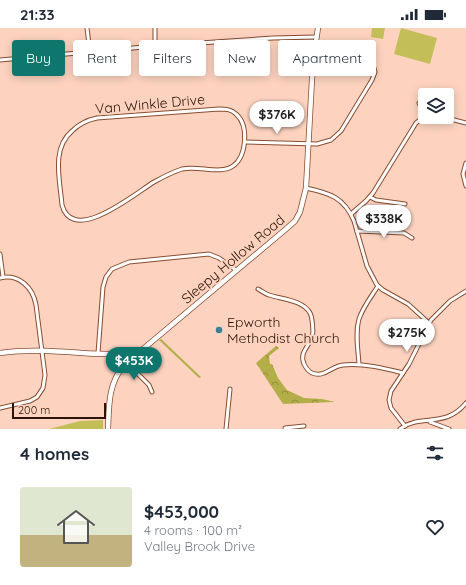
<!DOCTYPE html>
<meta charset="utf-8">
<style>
:root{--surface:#fff;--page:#f6f6f7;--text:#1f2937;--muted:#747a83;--accent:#0f766e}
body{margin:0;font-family:Quicksand,sans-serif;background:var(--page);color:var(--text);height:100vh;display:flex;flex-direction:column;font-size:15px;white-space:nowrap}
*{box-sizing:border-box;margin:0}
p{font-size:13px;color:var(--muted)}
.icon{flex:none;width:22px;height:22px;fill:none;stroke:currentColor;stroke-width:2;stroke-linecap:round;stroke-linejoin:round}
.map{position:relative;height:401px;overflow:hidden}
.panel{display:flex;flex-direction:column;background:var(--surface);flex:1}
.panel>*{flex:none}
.hud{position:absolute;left:12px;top:12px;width:442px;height:36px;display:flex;gap:8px}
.fabs{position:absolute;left:418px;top:60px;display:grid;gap:8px}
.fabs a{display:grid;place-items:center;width:36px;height:36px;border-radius:4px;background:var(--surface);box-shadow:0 2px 10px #0003;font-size:20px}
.scale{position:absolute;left:12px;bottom:10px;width:94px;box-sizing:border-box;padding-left:4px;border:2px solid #2d1408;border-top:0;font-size:11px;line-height:14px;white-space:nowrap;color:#2d1408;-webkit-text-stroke:3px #fdd3c0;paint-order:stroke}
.price{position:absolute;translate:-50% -34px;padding:0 9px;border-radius:14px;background:#fff;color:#222;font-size:13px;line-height:26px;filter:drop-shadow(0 1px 2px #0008)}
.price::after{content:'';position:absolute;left:50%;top:24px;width:12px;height:9px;margin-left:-6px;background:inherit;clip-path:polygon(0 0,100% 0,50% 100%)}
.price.on{background:var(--accent);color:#fff}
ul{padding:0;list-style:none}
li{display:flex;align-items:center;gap:12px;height:100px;padding:0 20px}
li span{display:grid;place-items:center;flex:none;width:112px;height:80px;border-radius:4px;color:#555}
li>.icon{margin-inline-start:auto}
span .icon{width:48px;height:48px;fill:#fffc;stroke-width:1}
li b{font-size:17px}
h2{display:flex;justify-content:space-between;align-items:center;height:48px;padding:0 20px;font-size:17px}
.pill{padding:0 14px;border-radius:4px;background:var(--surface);box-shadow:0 2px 10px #0003;font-size:14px;line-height:36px}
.pill.on{background:var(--accent);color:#fff}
.status{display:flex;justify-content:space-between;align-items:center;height:28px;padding:0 20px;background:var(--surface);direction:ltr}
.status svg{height:11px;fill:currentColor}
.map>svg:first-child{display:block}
.forest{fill:url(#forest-crowns)}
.park{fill:#c4be59}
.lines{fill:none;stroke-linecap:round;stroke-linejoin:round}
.street-casing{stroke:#884d30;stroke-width:5}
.secondary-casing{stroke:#884d30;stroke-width:6}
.street{stroke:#fff;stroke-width:3}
.secondary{stroke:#fff;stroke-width:4.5}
.poi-dot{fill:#407c93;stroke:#fdd3c0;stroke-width:1.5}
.labels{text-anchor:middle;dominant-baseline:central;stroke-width:4;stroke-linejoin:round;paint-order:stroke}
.street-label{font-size:14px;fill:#2d1408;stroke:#fdd3c0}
.poi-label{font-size:14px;fill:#2d1408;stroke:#fdd3c0;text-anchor:start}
</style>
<div class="status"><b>21:33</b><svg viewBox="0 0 49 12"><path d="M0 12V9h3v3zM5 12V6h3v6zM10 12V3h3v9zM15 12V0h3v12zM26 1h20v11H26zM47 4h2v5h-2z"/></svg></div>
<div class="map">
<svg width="466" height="401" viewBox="0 0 466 401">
<defs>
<pattern id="forest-crowns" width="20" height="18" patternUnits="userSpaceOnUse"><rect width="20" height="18" fill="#b4ae48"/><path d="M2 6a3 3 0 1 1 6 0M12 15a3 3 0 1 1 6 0" fill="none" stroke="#938c3a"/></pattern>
</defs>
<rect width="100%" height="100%" fill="#fdd3c0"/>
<g class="forest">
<polygon points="161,311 201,349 199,350 159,312"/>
<polygon points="276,318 279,320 269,328 270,336 272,336 278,350 287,362 304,370 322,371 335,374 283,376 256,335"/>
</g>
<g class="park">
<polygon points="372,0 385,0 383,11 371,9"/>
<polygon points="401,0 437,10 430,36 394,26"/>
<polygon points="103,392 103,401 49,401 80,393"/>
</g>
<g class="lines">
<g class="street-casing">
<g id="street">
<polyline points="87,0 90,24"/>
<polyline points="155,0 155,18"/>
<polyline points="0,32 155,18 273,10 316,9"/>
<polyline points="419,75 425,87"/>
<path d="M219 81C225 81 231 81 236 86 249 97 247 128 233 138 220 147 198 137 182 141 173 144 163 149 154 154 137 164 73 218 62 177 60 152 51 121 72 103 79 96 87 92 97 90Z"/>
<polyline points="443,89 466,95"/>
<polyline points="245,114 317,116 331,112 341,103 372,52 375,44 374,40"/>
<polyline points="466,135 463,146 466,158"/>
<path d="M306 160C329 165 344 169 354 193L367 238 377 257 383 262 408 276 429 295"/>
<polyline points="370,169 376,172 405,176"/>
<polyline points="351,186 366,173 373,165 416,95 425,88"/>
<polyline points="357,203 404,205 412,210"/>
<polyline points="0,226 3,249"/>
<path d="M0 250C19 245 33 260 36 277L45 347 43 360 37 369 30 373 0 380"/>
<path d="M258 261C262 263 265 266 269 267 281 271 303 272 310 285 312 288 314 305 312 309 309 319 299 324 304 336 306 340 308 343 312 345 325 350 331 338 343 337 363 335 383 340 403 345"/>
<polyline points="98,325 103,259 106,249 112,241 129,234 209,226 219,230 236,242"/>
<polyline points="126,334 149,357 152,364"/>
<path d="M359 336C358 321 355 305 359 291 363 279 371 269 378 258"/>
<polyline points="430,394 449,401"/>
<polyline points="405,398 391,380 389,372 391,363 409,336 431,292 450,273 466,263"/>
<polyline points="285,400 304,398"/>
<polyline points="226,401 230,361"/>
<path d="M400 401C421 385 445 401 466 375"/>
</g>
</g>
<g class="secondary-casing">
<g id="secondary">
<path d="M0 325C28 321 55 323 83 325 99 327 114 323 128 332"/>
<path d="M108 401C109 378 108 356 124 337L286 201 295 193 300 184 306 160 313 33 318 0"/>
</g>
</g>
<use href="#street" class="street"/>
<use href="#secondary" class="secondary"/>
</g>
<circle class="poi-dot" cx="219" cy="302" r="4"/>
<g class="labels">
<g class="street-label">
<text transform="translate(150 76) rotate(-5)">Van Winkle Drive</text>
<text transform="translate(233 231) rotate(-40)">Sleepy Hollow Road</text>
</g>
<g class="poi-label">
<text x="227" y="294">Epworth<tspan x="227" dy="16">Methodist Church</tspan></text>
</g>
</g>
</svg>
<div class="fabs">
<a><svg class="icon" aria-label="layers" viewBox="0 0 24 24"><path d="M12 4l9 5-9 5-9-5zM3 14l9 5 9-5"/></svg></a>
</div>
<div class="scale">200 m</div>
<b class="price" style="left:277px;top:107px">$376K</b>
<b class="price" style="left:384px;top:211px">$338K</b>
<b class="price" style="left:407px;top:325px">$275K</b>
<b class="price on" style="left:134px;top:353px">$453K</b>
<div class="hud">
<a class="pill on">Buy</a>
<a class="pill">Rent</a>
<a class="pill">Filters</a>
<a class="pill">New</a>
<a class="pill">Apartment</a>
</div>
</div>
<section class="panel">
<h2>4 homes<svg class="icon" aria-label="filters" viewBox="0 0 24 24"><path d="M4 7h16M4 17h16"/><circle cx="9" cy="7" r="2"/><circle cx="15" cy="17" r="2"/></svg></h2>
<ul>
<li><span style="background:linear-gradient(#dfe7d0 60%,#c2b280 0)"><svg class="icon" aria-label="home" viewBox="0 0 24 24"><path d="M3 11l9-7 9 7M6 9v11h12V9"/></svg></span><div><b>$453,000</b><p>4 rooms · 100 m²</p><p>Valley Brook Drive</p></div><svg class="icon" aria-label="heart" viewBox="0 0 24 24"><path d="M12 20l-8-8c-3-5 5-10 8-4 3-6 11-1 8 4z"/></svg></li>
</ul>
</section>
